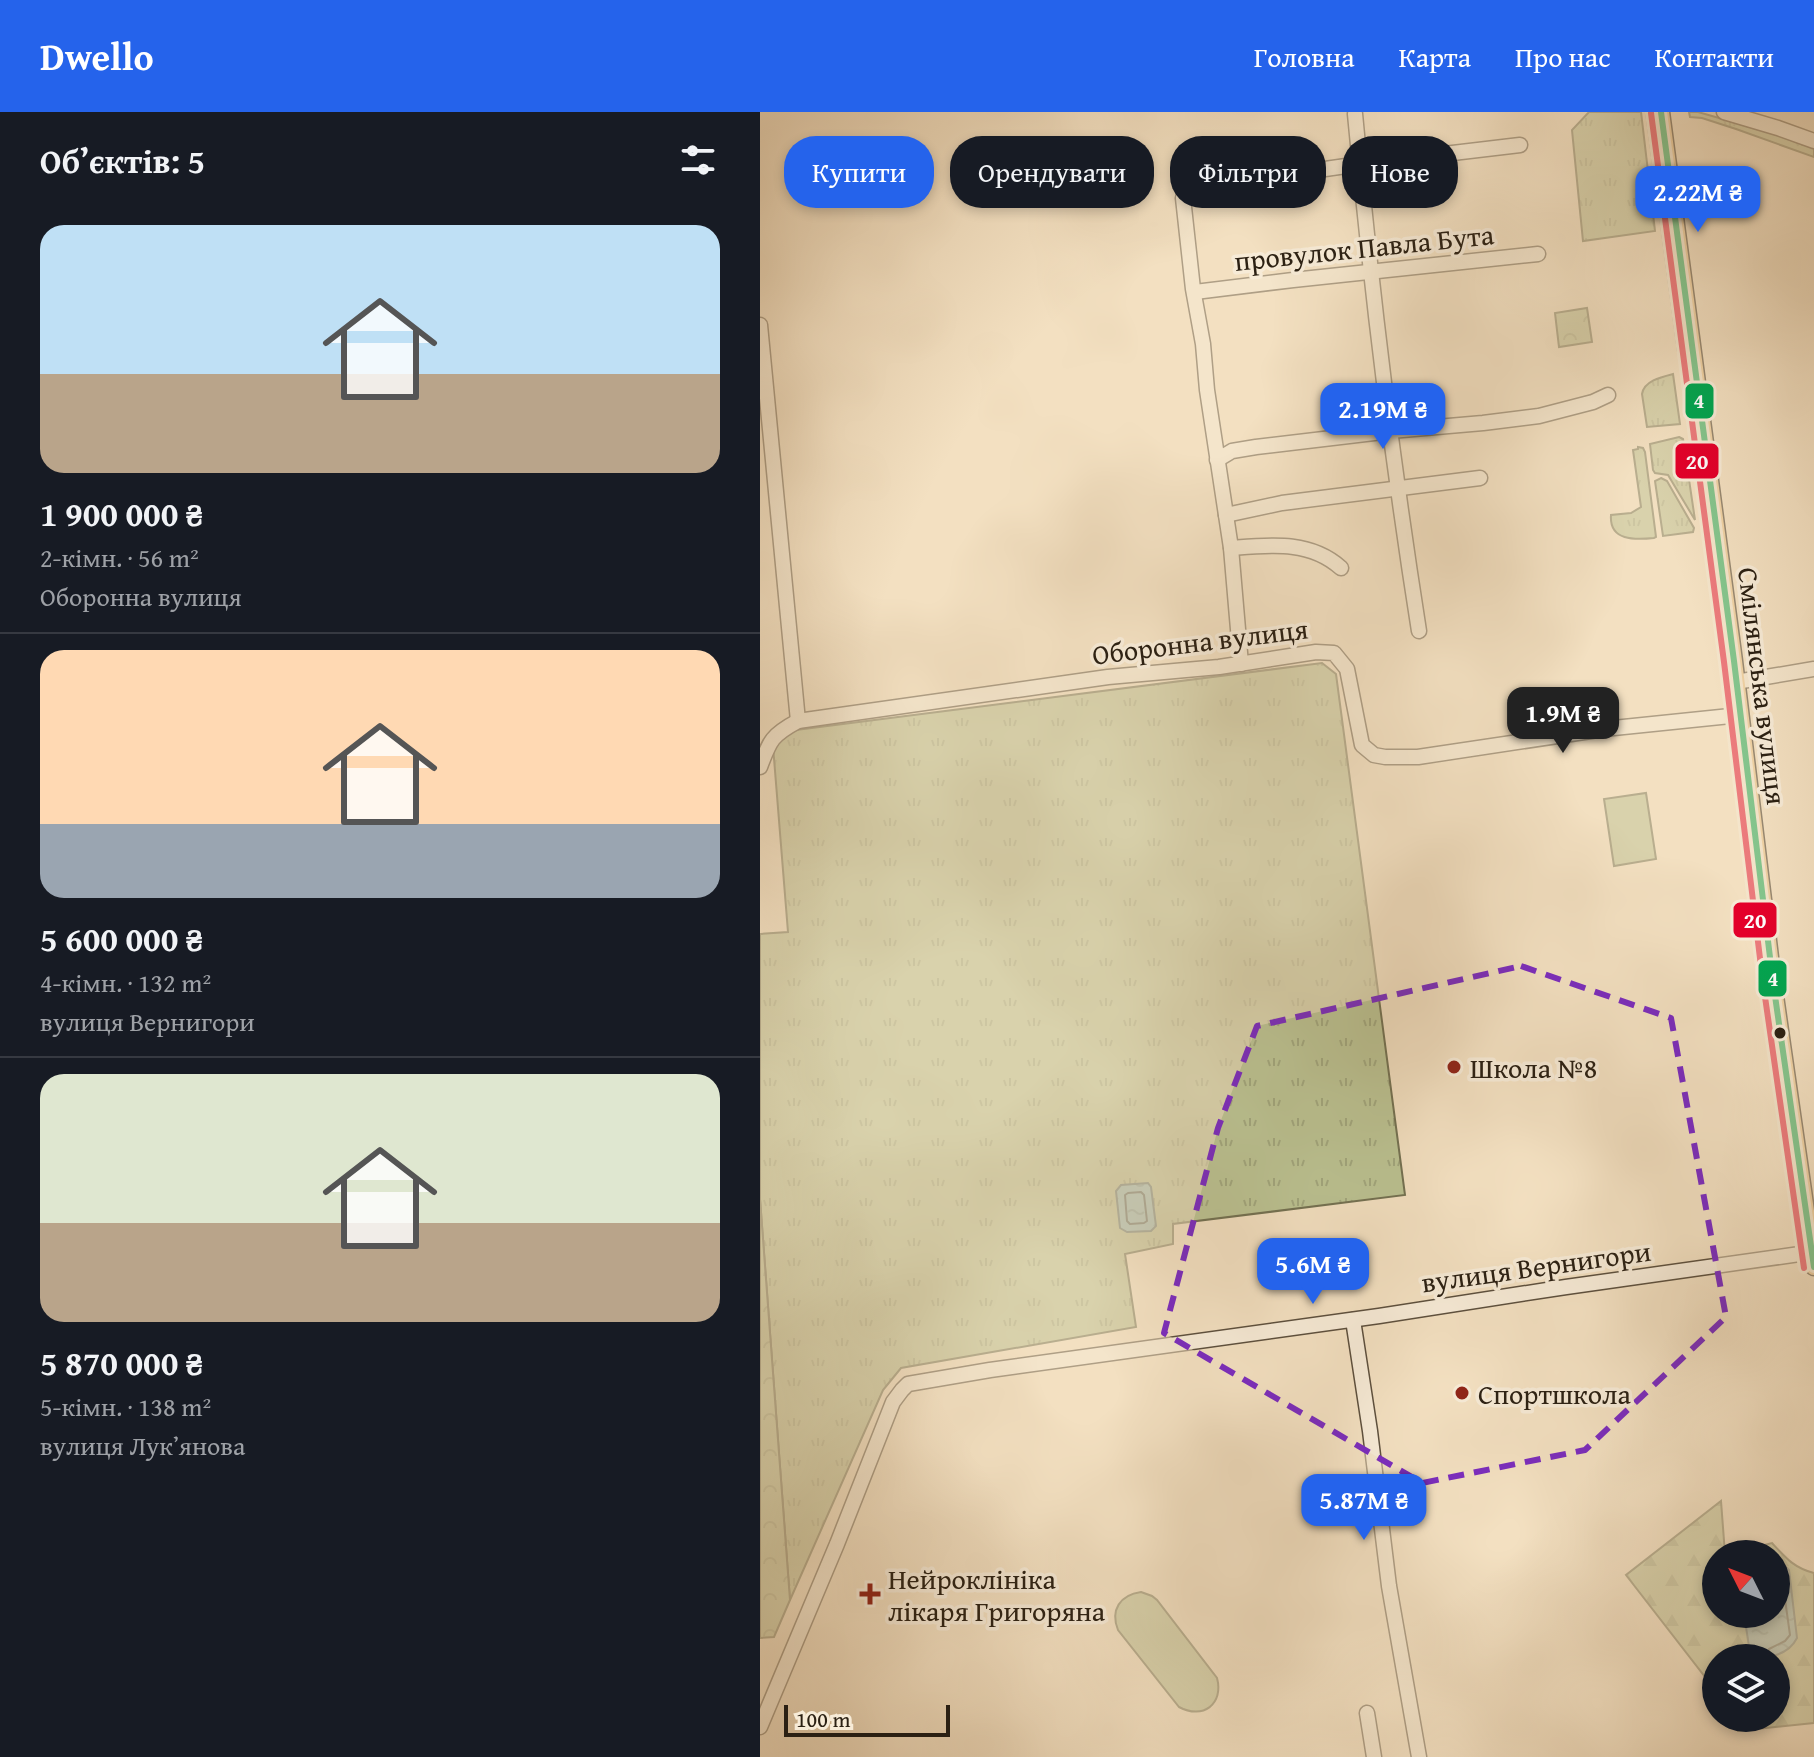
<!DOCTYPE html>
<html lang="uk">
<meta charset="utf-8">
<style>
:root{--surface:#171b24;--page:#242831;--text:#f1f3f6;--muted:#9ea1a6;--line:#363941;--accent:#2563eb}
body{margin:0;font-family:"Gentium Book Plus",serif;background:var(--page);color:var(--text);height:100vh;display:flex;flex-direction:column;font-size:30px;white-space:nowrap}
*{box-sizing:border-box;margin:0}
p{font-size:26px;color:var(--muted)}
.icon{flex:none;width:44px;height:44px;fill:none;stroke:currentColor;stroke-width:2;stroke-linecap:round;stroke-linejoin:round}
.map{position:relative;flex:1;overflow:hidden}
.details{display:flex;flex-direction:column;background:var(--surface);width:760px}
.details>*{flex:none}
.guide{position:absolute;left:24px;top:24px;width:760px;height:72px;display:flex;gap:16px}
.needle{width:52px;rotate:312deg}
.buttons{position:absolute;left:942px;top:1428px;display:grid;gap:16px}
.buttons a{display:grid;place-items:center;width:88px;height:88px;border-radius:50%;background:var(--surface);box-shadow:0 4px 12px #0003;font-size:40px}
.scale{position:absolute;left:24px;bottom:20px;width:166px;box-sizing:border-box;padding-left:8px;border:4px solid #2b2013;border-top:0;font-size:22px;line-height:28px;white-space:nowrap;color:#2b2013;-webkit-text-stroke:6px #f7ebd7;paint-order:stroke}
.price{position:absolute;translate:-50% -68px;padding:0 18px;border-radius:16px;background:var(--accent);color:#fff;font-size:26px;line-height:52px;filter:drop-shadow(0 2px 4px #0008)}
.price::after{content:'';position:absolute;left:50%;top:48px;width:24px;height:18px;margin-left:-12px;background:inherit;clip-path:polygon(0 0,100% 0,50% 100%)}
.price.current{background:#222;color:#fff}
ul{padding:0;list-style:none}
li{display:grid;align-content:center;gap:16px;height:424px;padding:0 40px}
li+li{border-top:2px solid var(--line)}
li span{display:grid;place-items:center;height:248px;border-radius:24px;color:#555}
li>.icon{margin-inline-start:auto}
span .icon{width:144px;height:144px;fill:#fffc;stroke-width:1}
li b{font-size:34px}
h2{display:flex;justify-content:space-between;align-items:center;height:96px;padding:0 40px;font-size:34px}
.pill{padding:0 28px;border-radius:32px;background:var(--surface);box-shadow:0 4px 12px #0003;font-size:28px;line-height:72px}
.pill.current{background:var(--accent);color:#fff}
header{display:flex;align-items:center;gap:48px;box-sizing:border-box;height:112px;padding:0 40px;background:var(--accent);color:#fff}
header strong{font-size:38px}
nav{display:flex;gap:44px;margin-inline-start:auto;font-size:28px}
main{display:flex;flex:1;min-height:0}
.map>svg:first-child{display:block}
.grass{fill:url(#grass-tufts);stroke:#737152;stroke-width:2}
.forest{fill:url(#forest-firs);stroke:#737152;stroke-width:2}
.park{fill:url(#park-crowns);stroke:#737152;stroke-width:2}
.pitch{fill:#bbc292;stroke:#737152;stroke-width:2}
.water{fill:url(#water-ripples);stroke:#6e7e75;stroke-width:2}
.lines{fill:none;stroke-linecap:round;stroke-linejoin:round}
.shore{stroke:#636e64;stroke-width:2}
.minor-casing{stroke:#5d503e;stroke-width:17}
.major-casing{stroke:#2b2013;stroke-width:19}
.minor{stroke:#f7ebd7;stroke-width:14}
.major{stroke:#eac080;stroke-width:16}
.bus-1-casing{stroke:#f7ebd7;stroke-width:12}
.bus-2-casing{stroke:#f7ebd7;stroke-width:12}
.bus-1{stroke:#00a651;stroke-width:6}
.bus-2{stroke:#e4002b;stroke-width:6}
.marked{fill:none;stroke:#7b2cbf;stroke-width:6;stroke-dasharray:16 10;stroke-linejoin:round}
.bus-dot{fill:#2b2013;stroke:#f7ebd7;stroke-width:3}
.poi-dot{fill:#8f2418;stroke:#f7ebd7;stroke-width:3}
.labels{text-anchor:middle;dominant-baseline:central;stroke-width:7;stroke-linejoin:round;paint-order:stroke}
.street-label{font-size:28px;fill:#2b2013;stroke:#f7ebd7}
.poi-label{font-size:28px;fill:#2b2013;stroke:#f7ebd7;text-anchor:start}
.line-badge{stroke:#f7ebd7;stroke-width:3}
.badge-label{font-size:22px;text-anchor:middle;font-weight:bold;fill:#fff}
</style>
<header>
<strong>Dwello</strong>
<nav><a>Головна</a><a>Карта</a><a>Про нас</a><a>Контакти</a></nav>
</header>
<main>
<section class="details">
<h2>Об’єктів: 5<svg class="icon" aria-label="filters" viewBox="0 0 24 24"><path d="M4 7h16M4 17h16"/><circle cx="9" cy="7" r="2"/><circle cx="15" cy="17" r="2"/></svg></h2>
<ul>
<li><span style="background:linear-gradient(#bfe0f5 60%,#b9a48a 0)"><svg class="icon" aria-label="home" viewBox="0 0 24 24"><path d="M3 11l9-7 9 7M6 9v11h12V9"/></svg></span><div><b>1 900 000 ₴</b><p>2-кімн. · 56 m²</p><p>Оборонна вулиця</p></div></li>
<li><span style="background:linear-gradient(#ffd9b3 70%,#9aa5b1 0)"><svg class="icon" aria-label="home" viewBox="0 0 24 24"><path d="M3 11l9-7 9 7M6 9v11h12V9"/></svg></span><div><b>5 600 000 ₴</b><p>4-кімн. · 132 m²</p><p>вулиця Вернигори</p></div></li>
<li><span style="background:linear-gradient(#dfe7d0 60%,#b9a48a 0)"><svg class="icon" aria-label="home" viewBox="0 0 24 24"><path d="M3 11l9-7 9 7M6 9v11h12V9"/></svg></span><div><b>5 870 000 ₴</b><p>5-кімн. · 138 m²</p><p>вулиця Лукʼянова</p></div></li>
</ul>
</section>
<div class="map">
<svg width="1054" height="1645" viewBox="0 0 1054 1645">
<defs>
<pattern id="grass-tufts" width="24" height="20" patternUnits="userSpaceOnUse" patternTransform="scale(2)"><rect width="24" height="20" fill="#bbc292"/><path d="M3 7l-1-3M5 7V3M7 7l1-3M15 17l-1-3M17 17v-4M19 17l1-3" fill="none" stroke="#a1a67d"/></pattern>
<pattern id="forest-firs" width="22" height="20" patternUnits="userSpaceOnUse" patternTransform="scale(2)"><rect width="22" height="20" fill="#bbc292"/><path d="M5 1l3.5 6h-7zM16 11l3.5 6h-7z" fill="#a1a67d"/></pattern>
<pattern id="park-crowns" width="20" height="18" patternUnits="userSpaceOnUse" patternTransform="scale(2)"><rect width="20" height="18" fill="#bbc292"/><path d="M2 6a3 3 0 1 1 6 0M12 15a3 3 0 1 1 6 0" fill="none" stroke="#a1a67d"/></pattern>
<pattern id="water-ripples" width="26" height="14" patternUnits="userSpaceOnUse" patternTransform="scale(2)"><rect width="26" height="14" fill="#9bbdb6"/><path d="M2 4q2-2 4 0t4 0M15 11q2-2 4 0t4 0" fill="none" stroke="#86a29c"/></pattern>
</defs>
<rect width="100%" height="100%" fill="#f3e0c1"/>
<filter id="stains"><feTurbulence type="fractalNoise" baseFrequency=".0025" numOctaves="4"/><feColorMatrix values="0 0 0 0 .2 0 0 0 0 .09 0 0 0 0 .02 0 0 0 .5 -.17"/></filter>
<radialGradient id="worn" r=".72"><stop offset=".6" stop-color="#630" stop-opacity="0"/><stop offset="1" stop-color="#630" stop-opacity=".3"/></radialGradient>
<g class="grass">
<polygon points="829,0 881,0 895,119 823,129 812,18"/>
<polygon points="886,0 893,0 925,239 918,240"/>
<polygon points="929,0 938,0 1054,33 1054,45 976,17 942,6 930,5"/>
<path d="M913 262 920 312 887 315 882 282C884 269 901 265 913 262Z"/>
<polygon points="919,325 923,327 935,408 908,363 895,361 893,358 890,332"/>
<path d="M878 335 883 336 885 340 896 425 894 426C875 428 849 429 851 403L871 401 881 395 873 338 878 337Z"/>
<polygon points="901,366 907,369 934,416 933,420 903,424 895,369"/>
<polygon points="562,551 576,562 645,1083 413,1112 413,1132 365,1142 376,1215 141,1256 123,1278 30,1488 0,1087 0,822 28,820 13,634 28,619"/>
</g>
<path class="forest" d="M961 1389 965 1442H956V1502H1016V1442H1003L1004 1433 1012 1431C1026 1446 1034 1456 1054 1461V1611L978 1619 973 1606H1016V1546H956V1579L866 1463Z"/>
<g class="park">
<polygon points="827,196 832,230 799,235 795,201"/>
<polygon points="0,1087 30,1488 14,1525 0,1526"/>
</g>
<g class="pitch">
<polygon points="886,681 896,747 854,754 844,687"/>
<path d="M381 1480 392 1484 397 1488 457 1566C464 1592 443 1608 419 1595L358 1518C350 1498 360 1483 381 1480Z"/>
</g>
<g class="water">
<polygon points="388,1071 391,1075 396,1114 391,1119 367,1120 360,1116 356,1079 361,1073"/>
<path d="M1025 1454 1029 1458 1037 1526C1029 1542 1010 1546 994 1546L990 1541 984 1502H1016V1456Z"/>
</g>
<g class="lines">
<g class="shore">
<polygon points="381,1080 384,1083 387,1109 384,1111 370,1112 367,1109 365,1083 368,1081"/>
<polyline points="1007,1546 1009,1537 1025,1529 1030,1523 1022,1466 1016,1463"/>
</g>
<g class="minor-casing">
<g id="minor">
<polyline points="964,0 1018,16 1054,29"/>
<path d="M595 2C611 175 632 348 659 519"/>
<polyline points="453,73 600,52 760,33"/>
<polyline points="423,86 433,177 443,232 447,278 471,436 481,552"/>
<polyline points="435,180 533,168 778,142"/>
<polyline points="0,213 38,609"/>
<polyline points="457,348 472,339 496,335 631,319 723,311 779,304 833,290 848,283"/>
<polyline points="466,403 522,391 720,366"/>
<path d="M471 436C510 433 550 428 581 456"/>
<polyline points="976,570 1054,557"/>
<path d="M0 655C10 628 12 623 38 609L348 565 459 555 556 540 574 541 587 557 602 633 614 643 625 645H658L844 617 980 603"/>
<polyline points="593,1208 610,1319 629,1474 659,1645"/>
<polyline points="607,1601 614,1645"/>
<polyline points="0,1615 77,1432 133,1290 142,1278 148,1272 230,1258 619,1204 806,1175 1054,1140"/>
</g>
</g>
<g class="major-casing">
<polyline id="major" points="901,0 974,549 1013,870 1054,1155"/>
</g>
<use href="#minor" class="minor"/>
<use href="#major" class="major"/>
<g class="bus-1-casing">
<polyline id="bus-1" points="901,0 974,549 1013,870 1054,1155"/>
</g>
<g class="bus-2-casing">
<polyline id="bus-2" points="891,1 964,550 1003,871 1044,1156"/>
</g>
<use href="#bus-1" class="bus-1"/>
<use href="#bus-2" class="bus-2"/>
</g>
<path d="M0 0H1054V1645H0ZM761 854 911 906 966 1205 825 1338 662 1371 404 1221 458 1016 497 914Z" fill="#f3e0c1" fill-opacity=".55" fill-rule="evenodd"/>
<path class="marked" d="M761 854 911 906 966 1205 825 1338 662 1371 404 1221 458 1016 497 914Z"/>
<circle class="bus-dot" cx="1020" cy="921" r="7"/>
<g class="poi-dot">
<circle cx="694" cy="955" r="8"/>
<circle cx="702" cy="1281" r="8"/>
<path d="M106 1470h8v8h8v8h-8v8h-8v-8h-8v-8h8z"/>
</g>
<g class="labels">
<g class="street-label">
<text transform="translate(604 135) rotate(-6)">провулок Павла Бута</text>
<text transform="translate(440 529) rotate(-7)">Оборонна вулиця</text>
<text transform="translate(1003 574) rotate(83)">Смілянська вулиця</text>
<text transform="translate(776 1154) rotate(-8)">вулиця Вернигори</text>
</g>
<g class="poi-label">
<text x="710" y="955">Школа №8</text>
<text x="718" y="1281">Спортшкола</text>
<text x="128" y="1466">Нейроклініка<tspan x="128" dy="32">лікаря Григоряна</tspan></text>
</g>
</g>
<g class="line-badge">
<rect x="924" y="270" width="31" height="38" rx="8" fill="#00a651"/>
<rect x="914" y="330" width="46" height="38" rx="8" fill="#e4002b"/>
<rect x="972" y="789" width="46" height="38" rx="8" fill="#e4002b"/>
<rect x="997" y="847" width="31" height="39" rx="8" fill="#00a651"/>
</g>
<g class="badge-label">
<text x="939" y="296">4</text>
<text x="937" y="357">20</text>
<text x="995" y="816">20</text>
<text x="1013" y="874">4</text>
</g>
<rect width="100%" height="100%" filter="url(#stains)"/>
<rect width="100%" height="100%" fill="url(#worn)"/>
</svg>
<div class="buttons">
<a><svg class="needle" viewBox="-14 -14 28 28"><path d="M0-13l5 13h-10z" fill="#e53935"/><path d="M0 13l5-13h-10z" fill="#9ea1a6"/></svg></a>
<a><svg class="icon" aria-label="layers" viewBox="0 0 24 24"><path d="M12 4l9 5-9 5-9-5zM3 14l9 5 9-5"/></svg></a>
</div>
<div class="scale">100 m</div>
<b class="price" style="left:938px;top:122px">2.22M ₴</b>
<b class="price" style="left:623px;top:339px">2.19M ₴</b>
<b class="price current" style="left:803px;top:643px">1.9M ₴</b>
<b class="price" style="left:553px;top:1194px">5.6M ₴</b>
<b class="price" style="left:604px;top:1430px">5.87M ₴</b>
<div class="guide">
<a class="pill current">Купити</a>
<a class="pill">Орендувати</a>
<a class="pill">Фільтри</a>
<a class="pill">Нове</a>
</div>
</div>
</main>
